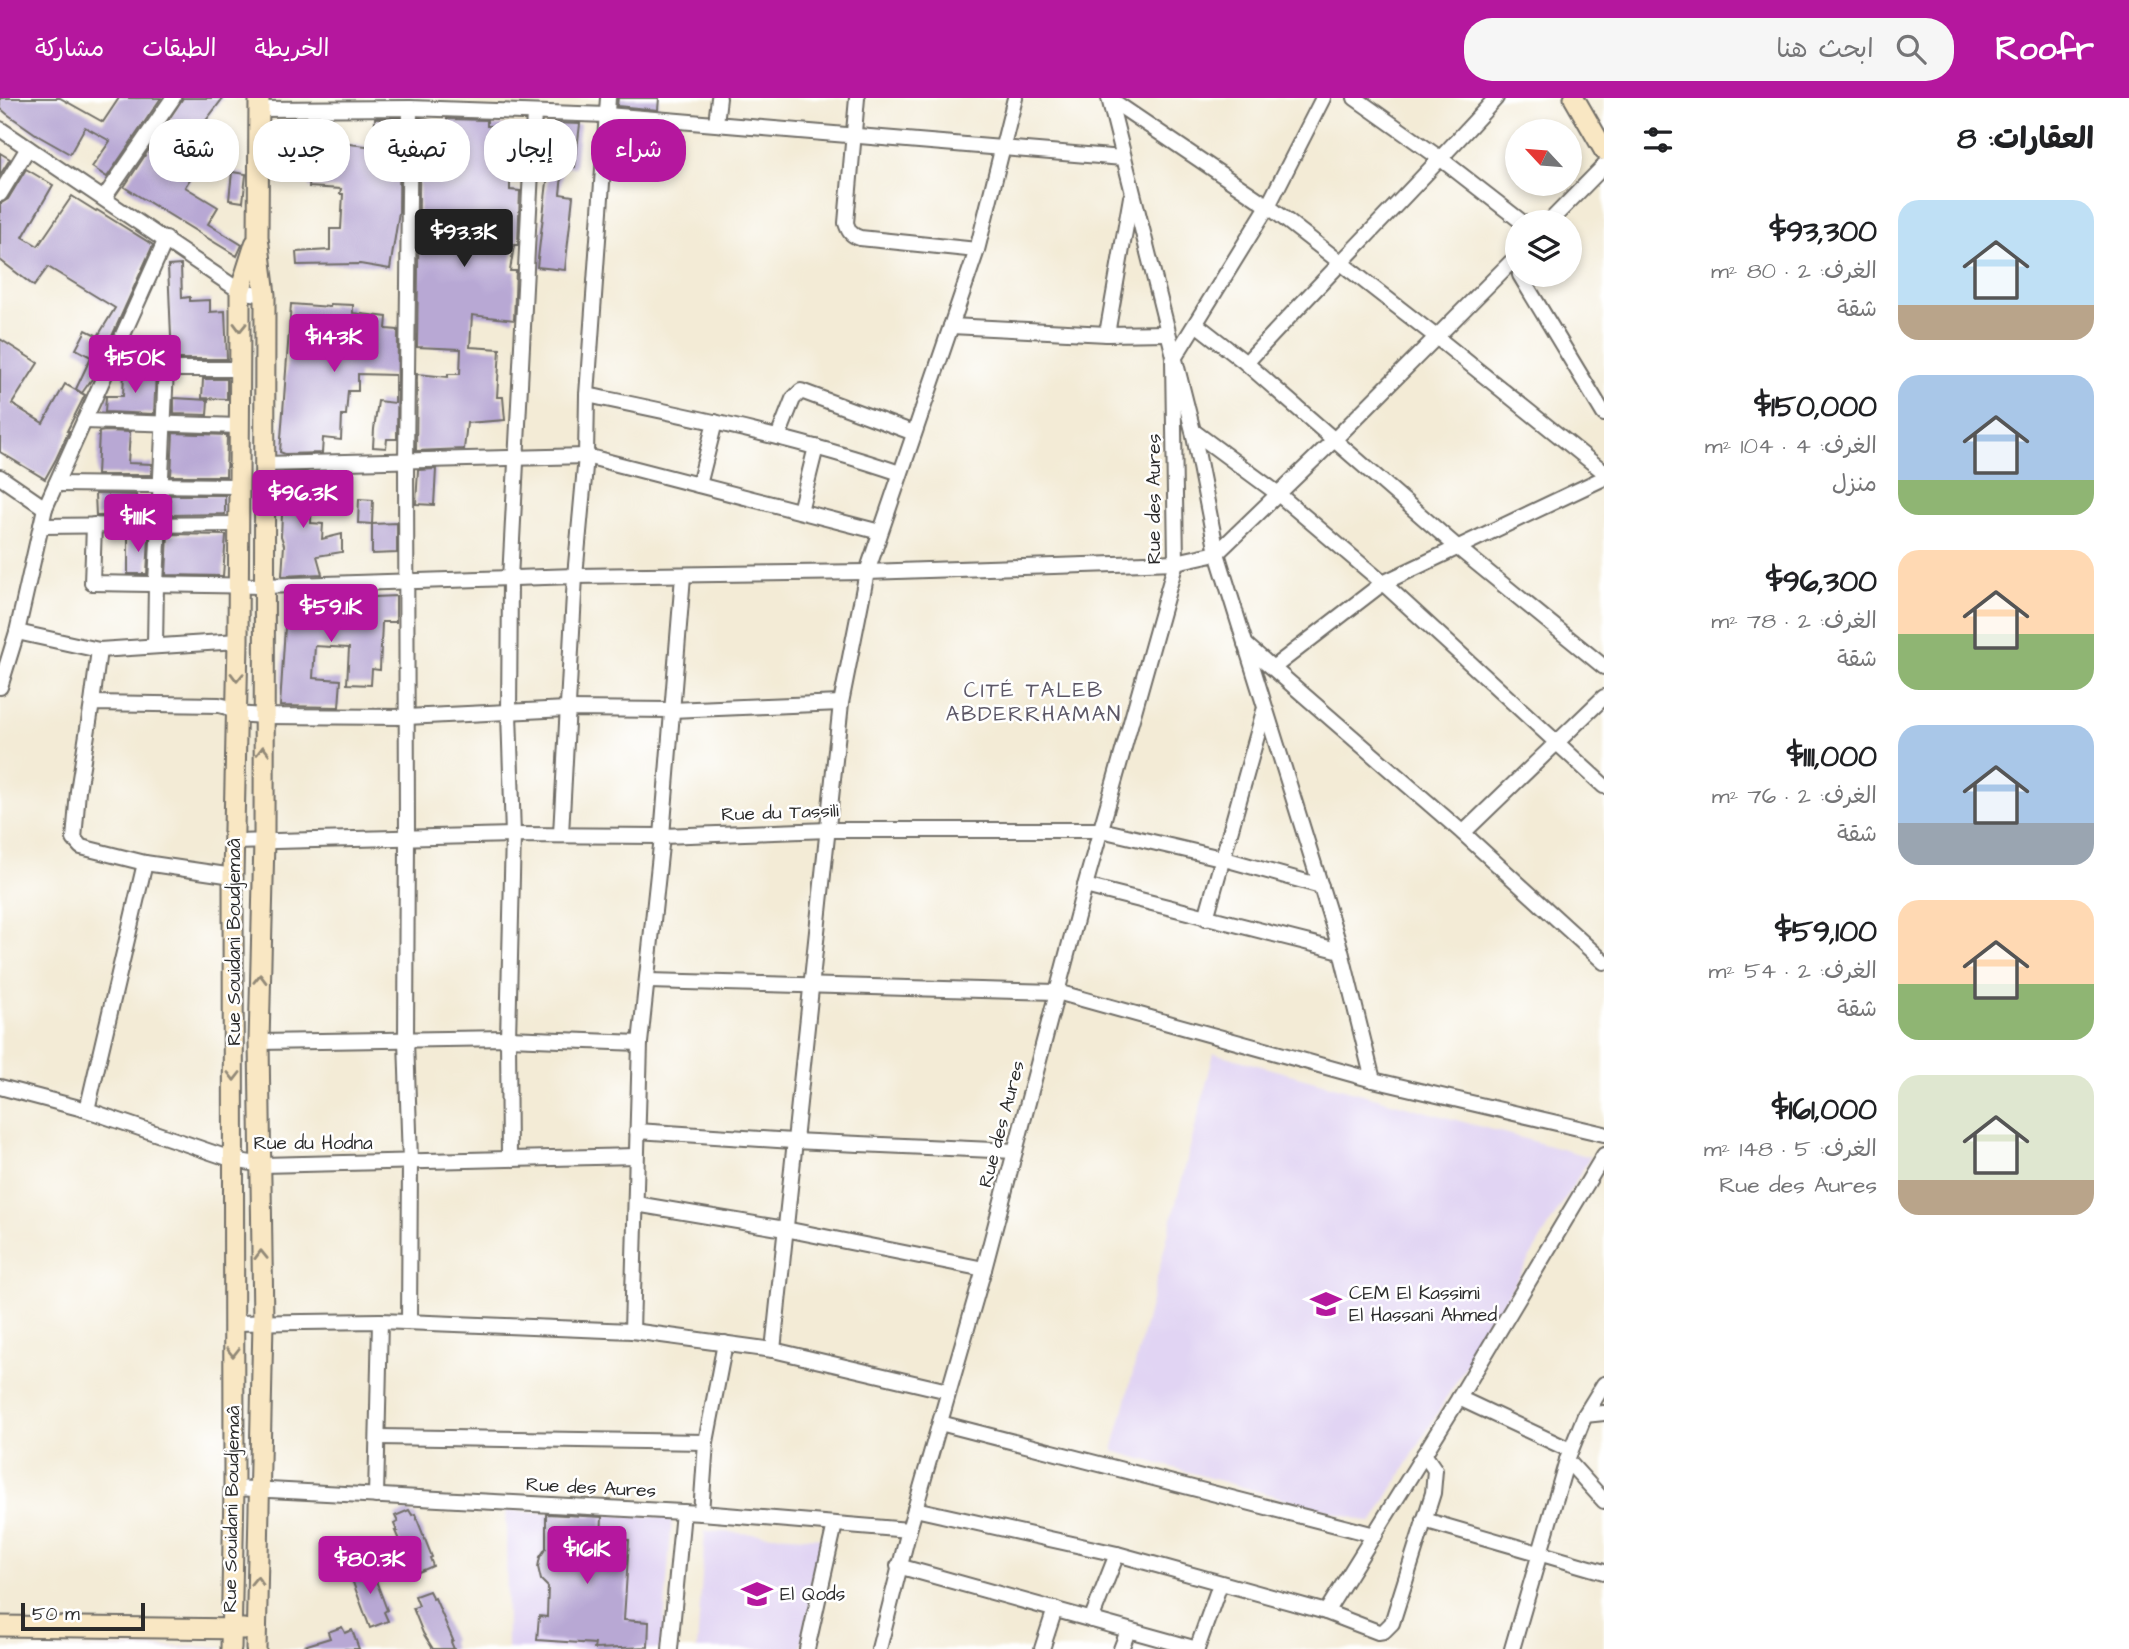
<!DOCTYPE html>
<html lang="ar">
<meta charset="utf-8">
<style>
:root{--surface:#fff;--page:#f6f6f6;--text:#202124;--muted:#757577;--accent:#b5179e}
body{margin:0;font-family:"Architects Daughter","Playpen Sans Arabic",sans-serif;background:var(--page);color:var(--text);direction:rtl;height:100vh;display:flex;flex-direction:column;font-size:26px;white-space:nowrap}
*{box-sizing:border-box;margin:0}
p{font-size:23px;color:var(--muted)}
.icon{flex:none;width:38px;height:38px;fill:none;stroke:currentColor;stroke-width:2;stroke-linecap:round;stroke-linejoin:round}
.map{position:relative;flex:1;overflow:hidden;direction:ltr}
.details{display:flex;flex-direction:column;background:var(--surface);width:525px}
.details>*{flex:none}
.guide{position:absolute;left:21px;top:21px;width:665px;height:63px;direction:rtl;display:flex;gap:14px}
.needle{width:46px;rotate:296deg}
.buttons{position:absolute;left:1505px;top:21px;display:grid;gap:14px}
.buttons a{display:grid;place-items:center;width:77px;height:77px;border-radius:50%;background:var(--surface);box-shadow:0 4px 10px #0003;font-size:35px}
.scale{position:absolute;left:21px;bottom:18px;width:124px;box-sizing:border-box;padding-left:7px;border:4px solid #2b2b2b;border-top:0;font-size:19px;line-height:24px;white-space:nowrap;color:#2b2b2b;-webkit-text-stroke:5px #fff;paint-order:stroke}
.price{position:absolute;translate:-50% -60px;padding:0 16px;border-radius:7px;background:var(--accent);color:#fff;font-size:23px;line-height:46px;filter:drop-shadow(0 2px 4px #0008)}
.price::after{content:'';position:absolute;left:50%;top:42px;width:21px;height:16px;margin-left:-10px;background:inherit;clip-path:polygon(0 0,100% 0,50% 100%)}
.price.current{background:#222;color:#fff}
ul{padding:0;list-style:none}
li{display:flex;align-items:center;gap:21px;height:175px;padding:0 35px}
li span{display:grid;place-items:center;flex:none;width:196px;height:140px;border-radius:21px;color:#555}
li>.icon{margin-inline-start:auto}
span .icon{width:84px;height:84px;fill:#fffc;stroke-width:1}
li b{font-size:30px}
h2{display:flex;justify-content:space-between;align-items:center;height:84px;padding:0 35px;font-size:30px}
.pill{padding:0 24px;border-radius:28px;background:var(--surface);box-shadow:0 4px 10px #0003;font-size:24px;line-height:63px}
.pill.current{background:var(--accent);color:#fff}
header{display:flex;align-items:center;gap:42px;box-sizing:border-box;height:98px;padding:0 35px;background:var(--accent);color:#fff}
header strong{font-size:33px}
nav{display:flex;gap:38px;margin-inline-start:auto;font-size:24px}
.search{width:490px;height:63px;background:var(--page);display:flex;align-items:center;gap:18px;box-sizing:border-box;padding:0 24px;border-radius:28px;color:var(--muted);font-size:26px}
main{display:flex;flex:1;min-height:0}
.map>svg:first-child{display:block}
.built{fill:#e1d4f3}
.building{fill:#b8a8d4}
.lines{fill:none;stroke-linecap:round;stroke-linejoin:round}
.street-casing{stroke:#716e67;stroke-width:18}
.secondary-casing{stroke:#716e67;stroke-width:23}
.street{stroke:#fff;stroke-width:14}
.secondary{stroke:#f9e7c3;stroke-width:19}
.oneway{stroke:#928977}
.labels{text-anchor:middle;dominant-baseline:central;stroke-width:5;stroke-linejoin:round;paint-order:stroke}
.street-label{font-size:19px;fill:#2b2b2b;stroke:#fff}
.poi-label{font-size:19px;fill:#2b2b2b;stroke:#fff;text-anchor:start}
.neighbourhood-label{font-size:21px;letter-spacing:2px;fill:#5c5766;stroke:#fff}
</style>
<header>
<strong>Roofr</strong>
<div class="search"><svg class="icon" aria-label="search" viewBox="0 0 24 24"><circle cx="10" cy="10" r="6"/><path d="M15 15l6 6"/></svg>ابحث هنا</div>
<nav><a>الخريطة</a><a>الطبقات</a><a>مشاركة</a></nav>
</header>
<main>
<section class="details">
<h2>العقارات: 8<svg class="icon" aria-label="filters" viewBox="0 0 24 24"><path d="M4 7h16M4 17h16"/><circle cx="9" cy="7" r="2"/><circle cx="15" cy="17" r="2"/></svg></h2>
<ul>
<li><span style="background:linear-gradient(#bfe0f5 75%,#b9a48a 0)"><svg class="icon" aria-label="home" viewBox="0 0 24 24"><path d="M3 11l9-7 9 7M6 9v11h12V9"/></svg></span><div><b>$93,300</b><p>الغرف: 2 · 80 m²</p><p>شقة</p></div></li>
<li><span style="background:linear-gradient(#a9c7e8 75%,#8fb573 0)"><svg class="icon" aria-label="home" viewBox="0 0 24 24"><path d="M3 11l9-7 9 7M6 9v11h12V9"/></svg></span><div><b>$150,000</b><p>الغرف: 4 · 104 m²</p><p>منزل</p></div></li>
<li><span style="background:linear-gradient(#ffd9b3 60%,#8fb573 0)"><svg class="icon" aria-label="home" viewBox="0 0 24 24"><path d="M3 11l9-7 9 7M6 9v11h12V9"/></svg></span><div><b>$96,300</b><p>الغرف: 2 · 78 m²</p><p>شقة</p></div></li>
<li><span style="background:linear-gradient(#a9c7e8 70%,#9aa5b1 0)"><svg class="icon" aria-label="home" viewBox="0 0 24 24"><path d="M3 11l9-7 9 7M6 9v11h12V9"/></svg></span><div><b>$111,000</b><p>الغرف: 2 · 76 m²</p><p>شقة</p></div></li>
<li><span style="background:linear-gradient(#ffd9b3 60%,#8fb573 0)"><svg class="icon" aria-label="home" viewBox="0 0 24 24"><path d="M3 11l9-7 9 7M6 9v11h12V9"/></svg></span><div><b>$59,100</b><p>الغرف: 2 · 54 m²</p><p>شقة</p></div></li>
<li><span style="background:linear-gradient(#dfe7d0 75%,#b9a48a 0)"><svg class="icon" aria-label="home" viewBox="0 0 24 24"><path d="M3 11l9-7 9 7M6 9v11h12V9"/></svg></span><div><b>$161,000</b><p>الغرف: 5 · 148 m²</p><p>Rue des Aures</p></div></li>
</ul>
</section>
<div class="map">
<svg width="1604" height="1551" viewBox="0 0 1604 1551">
<rect width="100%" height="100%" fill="#fff"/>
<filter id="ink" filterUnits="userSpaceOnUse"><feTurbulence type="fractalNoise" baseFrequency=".0143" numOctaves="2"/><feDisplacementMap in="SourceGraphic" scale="14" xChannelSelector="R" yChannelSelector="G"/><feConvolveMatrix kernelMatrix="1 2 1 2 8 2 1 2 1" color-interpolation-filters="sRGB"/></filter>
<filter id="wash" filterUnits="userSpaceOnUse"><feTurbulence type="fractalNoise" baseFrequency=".00686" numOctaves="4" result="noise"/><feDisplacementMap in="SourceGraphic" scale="28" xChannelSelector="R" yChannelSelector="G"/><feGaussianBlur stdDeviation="1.57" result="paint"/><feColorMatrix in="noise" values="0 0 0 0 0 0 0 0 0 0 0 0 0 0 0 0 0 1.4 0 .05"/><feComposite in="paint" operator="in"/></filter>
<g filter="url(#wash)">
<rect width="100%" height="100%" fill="#f3ebd6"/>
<g class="built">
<polygon points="1214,955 1590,1059 1372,1425 1113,1353"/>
<polygon points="506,1412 546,1415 672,1419 662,1551 507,1551"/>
<polygon points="705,1433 824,1440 801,1551 697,1551"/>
<polygon points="222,1549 222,1551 0,1550"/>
</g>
<g id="blocks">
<g class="building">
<polygon points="0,0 60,0 103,24 119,0 161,0 107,79 92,69 110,43 85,29 70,56 40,39 7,16 0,10"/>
<polygon points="183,0 223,0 198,33 222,50 208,69 201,64 185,89 218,109 208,126 242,147 237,158 124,89"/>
<polygon points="618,0 659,0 658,12 617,8"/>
<polygon points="286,20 324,20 324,37 341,38 340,45 374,49 375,20 400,20 399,114 390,171 360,166 297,167 296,154 330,152 330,131 341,131 343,96 340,96 341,91 309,89 310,77 289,76 290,48 287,48"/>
<polygon points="420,20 447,26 447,21 487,22 487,28 524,27 522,61 510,61 510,92 520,93 518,147 514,147 510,173 516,173 514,222 472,217 470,249 500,251 497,299 503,299 505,322 467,325 464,351 416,353 417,276 448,279 448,276 460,276 461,251 417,249"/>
<polygon points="554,25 580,26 575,69 563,68 560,96 573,98 565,172 537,169"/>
<polygon points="0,55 10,61 0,77"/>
<polygon points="26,71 53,87 23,139 38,148 72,98 96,113 97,112 153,147 94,278 82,295 76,291 91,259 76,251 86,232 98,238 115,210 48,169 34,188 0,162 0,106 8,101"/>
<polygon points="232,74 246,76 243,104 229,102"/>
<polygon points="181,167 182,200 190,199 190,203 210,202 210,214 225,213 227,261 172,261 168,168"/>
<polygon points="291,206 330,209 330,206 353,207 353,215 387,219 386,231 398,232 397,341 387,341 386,350 373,349 374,331 378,303 395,305 395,277 358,276 358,293 348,293 346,317 342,317 341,342 323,340 322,355 285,356 280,354"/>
<polygon points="0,241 38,265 12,306 43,325 65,286 85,297 67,333 69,333 56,361 45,381 0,354"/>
<polygon points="124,274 156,274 154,316 105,314 106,298 123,298"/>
<polygon points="203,281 227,281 227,301 202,300"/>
<polygon points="174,300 208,302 207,317 174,316"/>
<polygon points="105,333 130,334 128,365 152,366 151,377 97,377 99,334"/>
<polygon points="173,335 227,337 226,378 171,378"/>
<polygon points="436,371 434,407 416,406 418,372"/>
<polygon points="284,375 307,375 306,392 312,392 311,425 323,426 322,441 342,436 342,454 317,458 322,476 282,478 284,447 281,438"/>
<polygon points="95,396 136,397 136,406 150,407 150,417 96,418"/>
<polygon points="170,397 225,397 225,416 169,417"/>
<polygon points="359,401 373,402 372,426 358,425"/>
<polygon points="397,425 397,455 372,456 372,426"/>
<polygon points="168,436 226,437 223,478 166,477"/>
<polygon points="128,437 149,437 147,476 128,476"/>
<polygon points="328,496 329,501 396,498 396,524 382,524 380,572 372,571 371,587 347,586 349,550 315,548 313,580 341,582 339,609 280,608 287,497"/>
<polygon points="409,1412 412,1417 415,1416 432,1459 430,1460 433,1468 419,1474 414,1464 411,1465 408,1458 406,1458 395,1433 397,1433 394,1426 398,1424 395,1418"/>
<polygon points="546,1416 602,1419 601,1440 629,1442 624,1522 649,1524 648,1549 594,1551 595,1546 537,1542 539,1518 547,1519 548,1489 541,1482 538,1469 540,1459 546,1450"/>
<polygon points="366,1466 369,1473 372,1472 387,1512 384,1514 388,1523 370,1530 351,1479 354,1478 352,1472"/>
<polygon points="429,1493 433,1501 435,1500 453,1542 451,1544 454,1551 433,1551 423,1535 413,1510 419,1508 415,1498"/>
<polygon points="342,1529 345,1535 352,1532 359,1551 305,1551 304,1548 330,1540 328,1534"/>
</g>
</g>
</g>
<g filter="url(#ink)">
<use href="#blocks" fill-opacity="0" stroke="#716e67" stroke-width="2"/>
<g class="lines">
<g class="street-casing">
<g id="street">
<path d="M857 0 846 125C849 134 851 137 860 140L977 152"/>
<polyline points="1109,0 1193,333 1217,455 1341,853 1373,982"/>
<polyline points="1355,0 1441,61 1522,124"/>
<polyline points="1110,1 1268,108 1435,238 1604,374"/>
<polyline points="259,11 410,10 607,17 1123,60"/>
<polyline points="716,25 719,0"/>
<polyline points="0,31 240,193 265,197"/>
<polyline points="0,96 28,50"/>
<polyline points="104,100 173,0"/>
<polyline points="1549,124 1604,68"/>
<polyline points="1520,177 1604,316"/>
<polyline points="1196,226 1246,265 1457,449 1604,569"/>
<polyline points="951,228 1107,236 1167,235"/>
<polyline points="1107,236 1131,99"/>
<path d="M1246 265C1328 176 1415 90 1496 0"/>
<path d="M587 297C692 319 798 340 900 375"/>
<polyline points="84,323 239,328"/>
<polyline points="1193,333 1277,395 1383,485 1604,688"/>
<polyline points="778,339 793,301 801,293 914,335"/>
<polyline points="264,366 586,358 880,434"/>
<polyline points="0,379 45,410"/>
<polyline points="56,386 238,388"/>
<polyline points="699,387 715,324"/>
<polyline points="800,413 816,349"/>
<polyline points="94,427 92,485 263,488 575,478 867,474 1176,464 1217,455 1334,342 1517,158"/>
<polyline points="41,428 238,426"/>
<polyline points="17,534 99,552 238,543"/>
<polyline points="1245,546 1463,735 1604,864"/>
<polyline points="155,548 156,486 166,271 240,271"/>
<polyline points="1274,569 1383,485 1604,380"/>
<polyline points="0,589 17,534 45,410 166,141"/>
<polyline points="92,605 99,552"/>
<polyline points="1463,735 1604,599"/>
<polyline points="561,736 575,478 586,358 587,297 608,0"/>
<polyline points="234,744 513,737 662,738 829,732 1101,732 1221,760 1321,788"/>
<polyline points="233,778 145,765 81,749 74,741 78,693 92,605 219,607 227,609 236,616 263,618 406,619 567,611 671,612 841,605"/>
<polyline points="1085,788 1341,853"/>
<polyline points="1206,820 1264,613"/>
<polyline points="648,883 1057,894 1373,982 1604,1036"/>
<polyline points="259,944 508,940 640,945"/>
<polyline points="0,989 87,1012 234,1062 262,1067 636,1058"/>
<polyline points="87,1012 145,765"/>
<polyline points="637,1033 793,1043 1015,1053"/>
<polyline points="509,1059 508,940 513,737 509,615 510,481 534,15"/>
<polyline points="636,1106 785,1131 984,1171"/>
<polyline points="409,1224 410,1063 406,942 407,740 406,363 410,10"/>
<polyline points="233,1225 380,1223 632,1233 773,1252 948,1293"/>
<polyline points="632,1233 640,945 662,738 683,478"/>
<polyline points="773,1252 841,605 867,474 977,152 1015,0"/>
<polyline points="1459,1300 1570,1352"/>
<polyline points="1585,1317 1604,1315"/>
<polyline points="940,1325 1375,1437"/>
<polyline points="379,1339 706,1344"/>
<polyline points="1567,1362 1604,1403"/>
<polyline points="234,1390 701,1415 909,1432 984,1171 1085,788 1176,464 1173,262 1268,108 1323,0"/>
<polyline points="376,1398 380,1223"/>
<polyline points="915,1411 1117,1456 1326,1514 1459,1300 1604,1057"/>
<polyline points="701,1415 706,1344 725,1245"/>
<polyline points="1424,1422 1604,1474"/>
<polyline points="898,1468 1197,1551"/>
<polyline points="1326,1514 1378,1534 1384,1533 1392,1525 1433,1395 1435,1372 1424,1356"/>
<polyline points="1091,1522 1117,1456"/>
<polyline points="670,1551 683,1414"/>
<polyline points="807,1551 835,1426"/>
<polyline points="879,1551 909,1432"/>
<polyline points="1042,1551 1055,1511"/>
<polyline points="1121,1551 1128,1533"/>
<polyline points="1197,1551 1220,1486"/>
<polyline points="1512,1551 1567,1362 1585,1317 1604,1286"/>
</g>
</g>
<g class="secondary-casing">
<g id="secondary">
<polyline points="1574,0 1604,52"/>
<polyline points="0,1528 244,1531"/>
<polyline points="231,1551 234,1390 233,778 238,543 240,224 240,193 255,146"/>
<polyline points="256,1551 263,1224 259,944 264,743 265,197 258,139 259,0"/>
</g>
</g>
<use href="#street" class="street"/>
<use href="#secondary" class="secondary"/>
</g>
<defs><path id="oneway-chevron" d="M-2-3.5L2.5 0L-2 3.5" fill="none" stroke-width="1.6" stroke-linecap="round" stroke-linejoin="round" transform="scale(1.75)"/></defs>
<g class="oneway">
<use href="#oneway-chevron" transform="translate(240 229) rotate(91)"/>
<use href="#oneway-chevron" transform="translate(237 579) rotate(91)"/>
<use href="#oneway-chevron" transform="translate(263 653) rotate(-90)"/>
<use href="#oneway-chevron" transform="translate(260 881) rotate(-89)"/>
<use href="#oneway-chevron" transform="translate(234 978) rotate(90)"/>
<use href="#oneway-chevron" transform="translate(261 1157) rotate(-91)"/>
<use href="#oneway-chevron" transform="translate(233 1254) rotate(90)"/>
<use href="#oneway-chevron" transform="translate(257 1483) rotate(-89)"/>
</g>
</g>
<defs>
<g id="school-bare" transform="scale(2.415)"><path d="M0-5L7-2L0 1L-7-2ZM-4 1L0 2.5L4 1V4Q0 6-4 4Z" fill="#b5179e" stroke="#fff" stroke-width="2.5" paint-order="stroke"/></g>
</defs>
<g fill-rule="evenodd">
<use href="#school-bare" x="1326" y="1206"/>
<use href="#school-bare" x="757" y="1496"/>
</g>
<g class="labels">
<g class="street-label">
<text transform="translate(1154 401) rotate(-90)">Rue des Aures</text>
<text transform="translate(780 715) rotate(-2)">Rue du Tassili</text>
<text transform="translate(234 844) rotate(-90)">Rue Souidani Boudjemaâ</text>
<text transform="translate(1002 1026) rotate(-75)">Rue des Aures</text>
<text x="313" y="1045">Rue du Hodna</text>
<text transform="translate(591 1390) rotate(3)">Rue des Aures</text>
<text transform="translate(232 1411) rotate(-89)">Rue Souidani Boudjemaâ</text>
</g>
<g class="poi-label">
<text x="1349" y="1195">CEM El Kassimi<tspan x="1349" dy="22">El Hassani Ahmed</tspan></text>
<text x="780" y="1496">El Qods</text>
</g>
<g class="neighbourhood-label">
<text x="1034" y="592">CITÉ TALEB<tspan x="1034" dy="24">ABDERRHAMAN</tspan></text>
</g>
</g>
</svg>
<div class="buttons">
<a><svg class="needle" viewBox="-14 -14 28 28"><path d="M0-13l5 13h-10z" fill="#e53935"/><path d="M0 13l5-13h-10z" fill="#757577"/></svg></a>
<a><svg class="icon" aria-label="layers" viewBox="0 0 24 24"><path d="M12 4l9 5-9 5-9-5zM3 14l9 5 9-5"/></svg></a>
</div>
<div class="scale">50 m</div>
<b class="price current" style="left:464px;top:171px">$93.3K</b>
<b class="price" style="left:334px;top:276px">$143K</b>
<b class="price" style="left:135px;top:297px">$150K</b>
<b class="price" style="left:303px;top:432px">$96.3K</b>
<b class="price" style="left:138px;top:456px">$111K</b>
<b class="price" style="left:331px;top:546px">$59.1K</b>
<b class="price" style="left:587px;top:1488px">$161K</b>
<b class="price" style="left:370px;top:1498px">$80.3K</b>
<div class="guide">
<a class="pill current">شراء</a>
<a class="pill">إيجار</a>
<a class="pill">تصفية</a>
<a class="pill">جديد</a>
<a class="pill">شقة</a>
</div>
</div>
</main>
